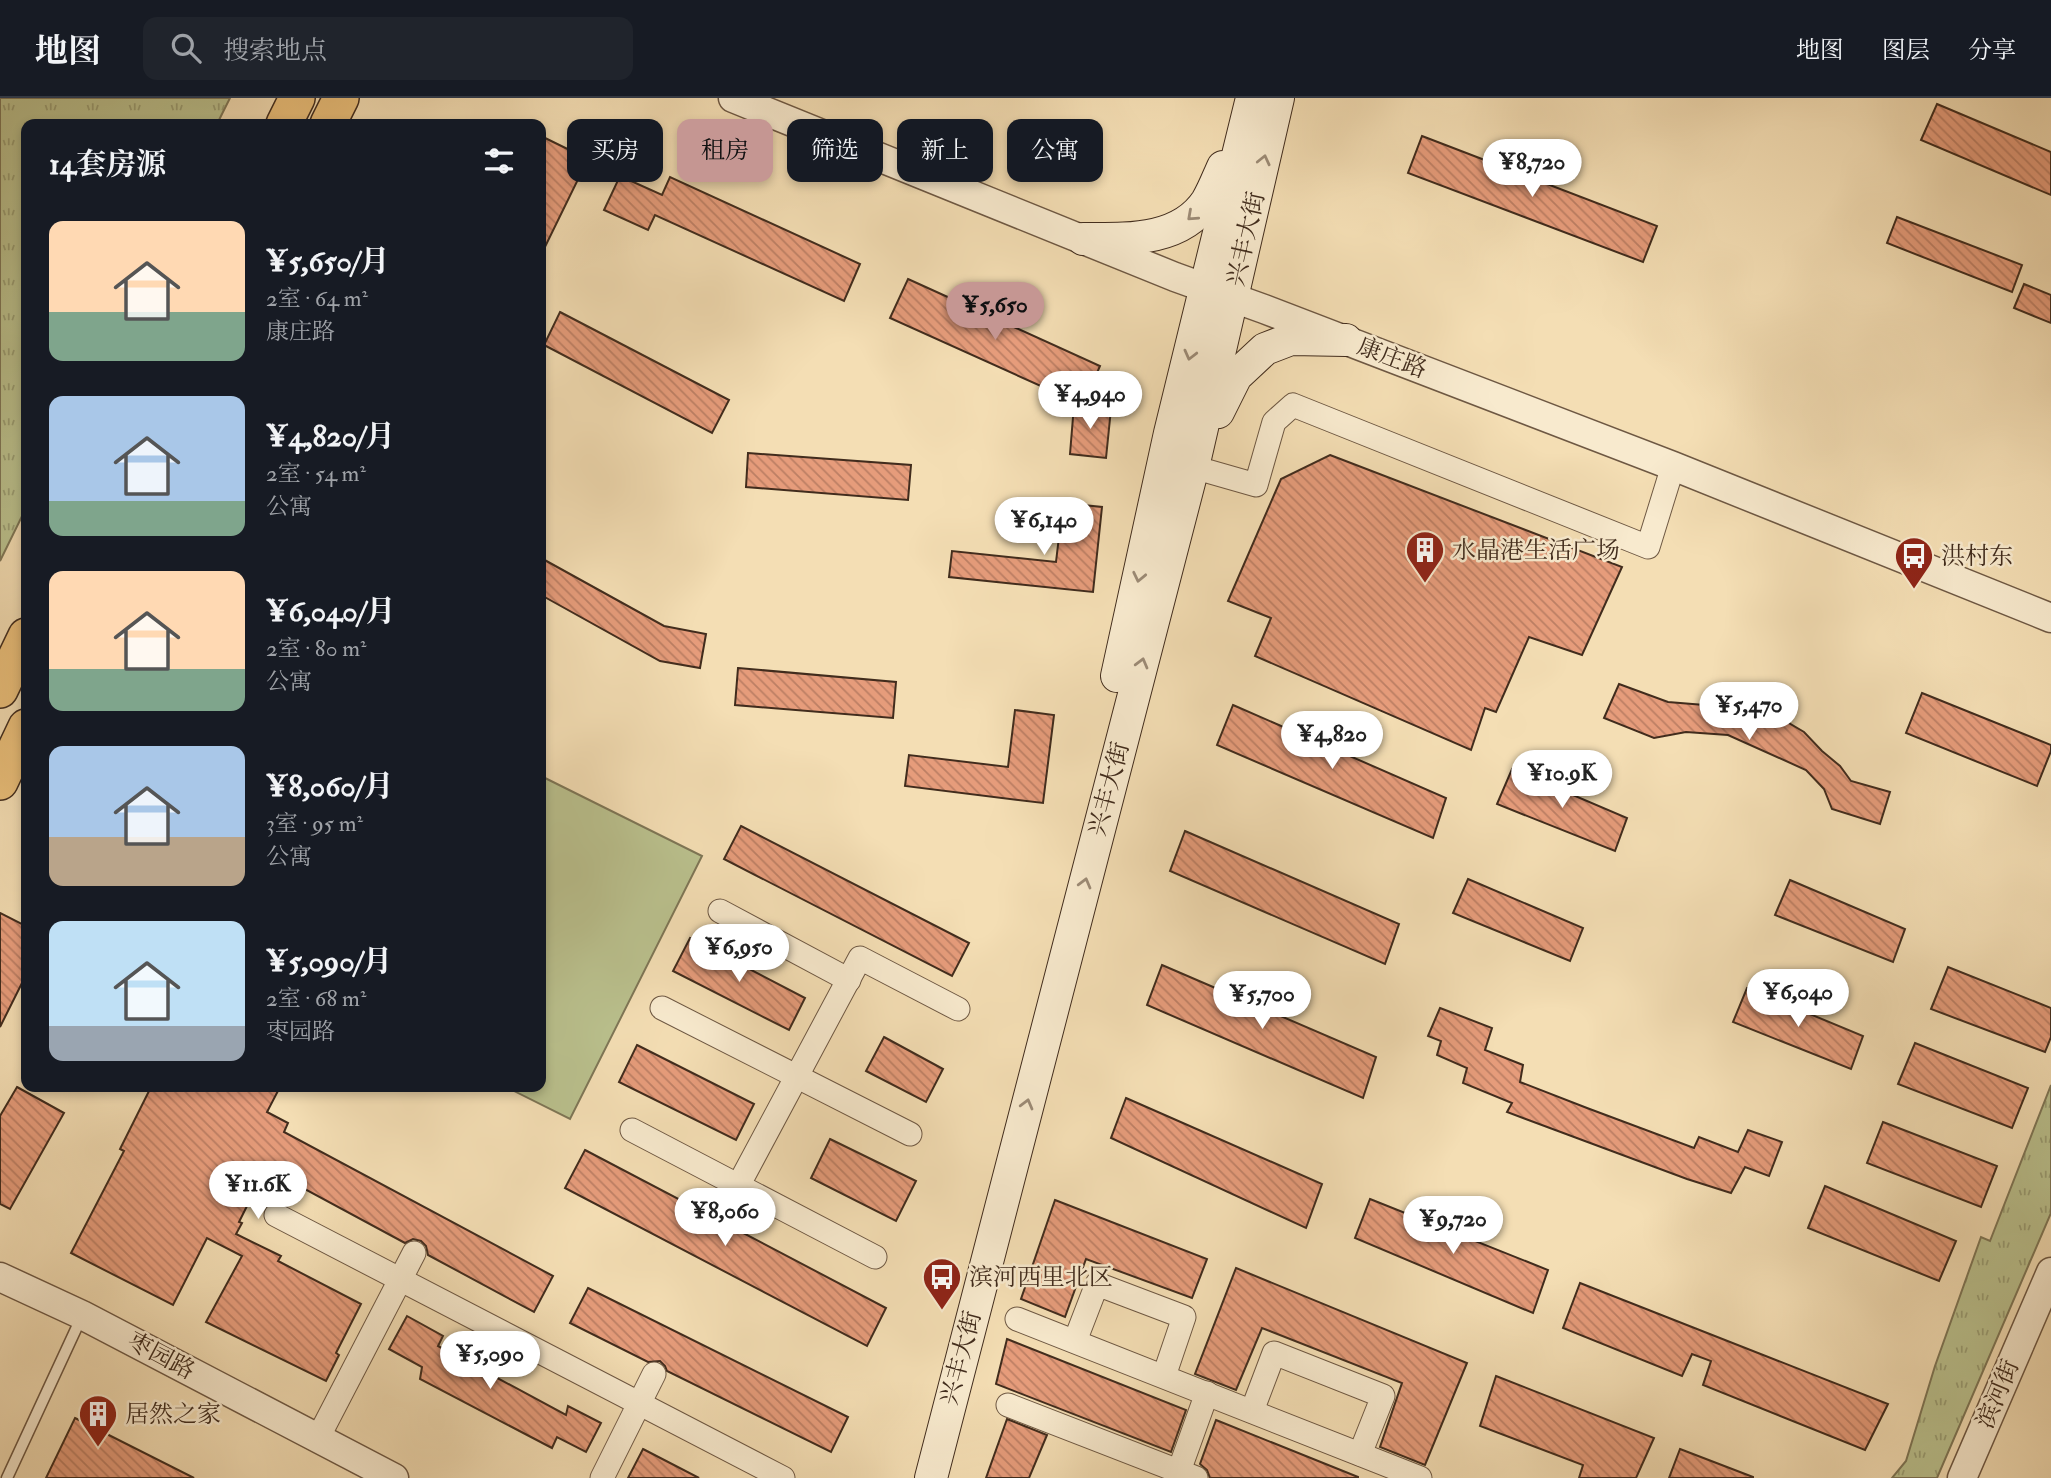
<!DOCTYPE html>
<html lang="zh">
<meta charset="utf-8">
<style>
:root{--surface:#171b24;--page:#20242c;--text:#f1f3f6;--muted:#9ea1a6;--line:#363941;--accent:#c59692}
body{margin:0;font-family:"IM FELL Double Pica","Noto Serif SC",serif;background:var(--page);color:var(--text);height:100vh;display:flex;flex-direction:column;font-size:26px;white-space:nowrap}
*{box-sizing:border-box;margin:0}
p{font-size:23px;color:var(--muted)}
.icon{flex:none;width:38px;height:38px;fill:none;stroke:currentColor;stroke-width:2;stroke-linecap:round;stroke-linejoin:round}
.map{position:relative;flex:1;overflow:hidden}
.drawer{position:absolute;left:21px;top:21px;width:525px;height:973px;display:flex;flex-direction:column;background:var(--surface);border-radius:14px;box-shadow:0 4px 10px #0003}
.drawer>*{flex:none}
.top-card{position:absolute;left:567px;top:21px;width:665px;height:63px;display:flex;gap:14px}
.price{position:absolute;translate:-50% -60px;padding:0 16px;border-radius:24px;background:#fff;color:#222;font-size:23px;line-height:46px;filter:drop-shadow(0 2px 4px #0008)}
.price::after{content:'';position:absolute;left:50%;top:42px;width:21px;height:16px;margin-left:-10px;background:inherit;clip-path:polygon(0 0,100% 0,50% 100%)}
.price.current{background:var(--accent);color:#111}
ul{padding:0;list-style:none}
li{display:flex;align-items:center;gap:21px;height:175px;padding:0 28px}
li span{display:grid;place-items:center;flex:none;width:196px;height:140px;border-radius:14px;color:#555}
li>.icon{margin-inline-start:auto}
span .icon{width:84px;height:84px;fill:#fffc;stroke-width:1}
li b{font-size:30px}
h2{display:flex;justify-content:space-between;align-items:center;height:84px;padding:0 28px;font-size:30px}
.tag{padding:0 24px;border-radius:14px;background:var(--surface);box-shadow:0 4px 10px #0003;font-size:24px;line-height:63px}
.tag.current{background:var(--accent);color:#111}
header{display:flex;align-items:center;gap:42px;box-sizing:border-box;height:98px;padding:0 35px;background:var(--surface);border-bottom:2px solid var(--line)}
header strong{font-size:33px}
nav{display:flex;gap:38px;margin-inline-start:auto;font-size:24px}
.search{width:490px;height:63px;background:var(--page);display:flex;align-items:center;gap:18px;box-sizing:border-box;padding:0 24px;border-radius:14px;color:var(--muted);font-size:26px}
.map>svg:first-child{display:block}
.green{fill:#bac18e;stroke:#7e7656;stroke-width:2}
.park{fill:url(#park-tufts);stroke:#7e7656;stroke-width:2}
.building{fill:url(#building-back-hatch);stroke:#412c1d;stroke-width:2}
.lines{fill:none;stroke-linecap:round;stroke-linejoin:round}
.service-casing{stroke:#6e5843;stroke-width:13}
.minor-casing{stroke:#6e5843;stroke-width:25}
.tertiary-casing{stroke:#6e5843;stroke-width:31}
.secondary-casing{stroke:#412c1d;stroke-width:34}
.primary-casing{stroke:#412c1d;stroke-width:38}
.service{stroke:#f8eace;stroke-width:10}
.minor{stroke:#f8eace;stroke-width:23}
.tertiary{stroke:#f8eace;stroke-width:28}
.secondary{stroke:#f8eace;stroke-width:32}
.primary{stroke:#eabf7a;stroke-width:35}
.oneway{stroke:#9c8b76}
.labels{text-anchor:middle;dominant-baseline:central;stroke-width:5;stroke-linejoin:round;paint-order:stroke}
.street-label{font-size:24px;fill:#412c1d;stroke:#f8eace}
.poi-label{font-size:24px;fill:#412c1d;stroke:#f8eace;text-anchor:start}
</style>
<header>
<strong>地图</strong>
<div class="search"><svg class="icon" aria-label="search" viewBox="0 0 24 24"><circle cx="10" cy="10" r="6"/><path d="M15 15l6 6"/></svg>搜索地点</div>
<nav><a>地图</a><a>图层</a><a>分享</a></nav>
</header>
<div class="map">
<svg width="2051" height="1380" viewBox="0 0 2051 1380">
<defs>
<pattern id="park-tufts" width="24" height="20" patternUnits="userSpaceOnUse" patternTransform="scale(1.75)"><rect width="24" height="20" fill="#bac18e"/><path d="M3 7l-1-3M5 7V3M7 7l1-3M15 17l-1-3M17 17v-4M19 17l1-3" fill="none" stroke="#999d73"/></pattern>
<pattern id="building-back-hatch" width="6" height="6" patternUnits="userSpaceOnUse" patternTransform="scale(1.75)"><rect width="6" height="6" fill="#e69c7b"/><path d="M-1 5l2 2M0 0l6 6M5-1l2 2" fill="none" stroke="#bc7f64"/></pattern>
</defs>
<rect width="100%" height="100%" fill="#f4deb4"/>
<filter id="stains"><feTurbulence type="fractalNoise" baseFrequency=".00286" numOctaves="4"/><feColorMatrix values="0 0 0 0 .2 0 0 0 0 .09 0 0 0 0 .02 0 0 0 .5 -.17"/></filter>
<radialGradient id="worn" r=".72"><stop offset=".6" stop-color="#630" stop-opacity="0"/><stop offset="1" stop-color="#630" stop-opacity=".3"/></radialGradient>
<polygon class="green" points="541,678 702,758 570,1021 506,989 541,989"/>
<g class="park">
<polygon points="0,0 230,0 217,26 26,26 26,410 0,463"/>
<polygon points="2051,987 2051,1115 1937,1380 1892,1380 1906,1363 1935,1268 1981,1139 1990,1143"/>
</g>
<g class="building">
<polygon points="1937,6 2051,54 2051,97 1921,42"/>
<polygon points="541,38 588,61 541,157"/>
<polygon points="1422,38 1657,128 1643,164 1408,75"/>
<polygon points="620,78 662,97 670,79 860,166 844,203 655,117 648,132 604,112"/>
<polygon points="1897,119 2022,167 2012,194 1887,145"/>
<polygon points="908,181 1100,268 1083,307 890,220"/>
<polygon points="2024,186 2051,197 2051,225 2014,210"/>
<polygon points="560,214 729,302 712,335 544,247"/>
<polygon points="1074,307 1111,311 1106,360 1070,356"/>
<polygon points="748,355 911,367 908,402 746,389"/>
<polygon points="1330,357 1622,469 1582,557 1529,539 1496,614 1485,610 1471,652 1255,558 1271,520 1228,503 1281,381"/>
<polygon points="1063,405 1102,409 1093,494 949,479 952,453 1056,464"/>
<polygon points="541,460 664,528 706,536 700,570 660,563 541,497"/>
<polygon points="738,570 896,584 893,620 735,607"/>
<polygon points="1619,586 1668,604 1717,608 1745,606 1777,618 1804,634 1822,653 1840,668 1851,683 1890,694 1880,726 1832,711 1824,691 1806,672 1728,637 1686,634 1654,640 1604,620"/>
<polygon points="1922,595 2051,647 2051,653 2037,688 1906,635"/>
<polygon points="1233,607 1446,700 1433,740 1217,647"/>
<polygon points="1015,612 1054,617 1043,705 905,688 909,657 1008,669"/>
<polygon points="1512,671 1627,720 1615,753 1497,706"/>
<polygon points="741,728 969,845 952,878 724,761"/>
<polygon points="1185,733 1399,826 1385,866 1170,773"/>
<polygon points="1468,781 1583,830 1570,863 1453,815"/>
<polygon points="1790,782 1905,831 1893,864 1775,817"/>
<polygon points="0,815 26,828 26,877 0,929"/>
<polygon points="690,840 805,900 789,932 673,873"/>
<polygon points="1162,867 1376,959 1363,1000 1147,907"/>
<polygon points="1948,869 2051,910 2051,939 2045,954 1931,911"/>
<polygon points="1747,890 1863,938 1851,971 1733,924"/>
<polygon points="1440,910 1492,930 1485,952 1523,967 1520,984 1587,1010 1694,1050 1699,1039 1738,1054 1748,1032 1782,1044 1769,1078 1745,1069 1731,1095 1687,1081 1507,1014 1512,1005 1463,985 1467,970 1437,957 1441,943 1428,938"/>
<polygon points="884,939 943,971 926,1004 866,973"/>
<polygon points="1915,945 2028,990 2012,1030 1898,986"/>
<polygon points="637,947 754,1006 736,1042 619,984"/>
<polygon points="17,989 64,1015 10,1111 0,1106 0,1018"/>
<polygon points="151,989 280,989 267,1014 288,1025 284,1034 553,1178 534,1214 428,1157 426,1148 421,1143 413,1141 405,1145 266,1070 239,1124 242,1125 236,1136 281,1158 278,1163 361,1206 336,1255 339,1257 326,1283 206,1224 242,1158 207,1140 173,1207 71,1155 124,1053 120,1051"/>
<polygon points="1126,1000 1322,1086 1306,1130 1111,1040"/>
<polygon points="1883,1024 1997,1068 1981,1109 1867,1065"/>
<polygon points="830,1041 916,1083 896,1123 811,1080"/>
<polygon points="585,1052 886,1210 867,1248 565,1090"/>
<polygon points="1825,1088 1956,1143 1939,1183 1808,1130"/>
<polygon points="1370,1101 1548,1172 1533,1215 1355,1140"/>
<polygon points="1055,1102 1207,1161 1192,1200 1086,1161 1065,1219 1021,1201"/>
<polygon points="1236,1170 1467,1265 1425,1367 1380,1349 1402,1285 1262,1230 1236,1292 1195,1276"/>
<polygon points="1580,1185 1888,1306 1865,1352 1703,1287 1711,1263 1692,1256 1682,1278 1563,1230"/>
<polygon points="588,1190 848,1319 831,1354 667,1273 665,1268 660,1263 648,1264 570,1225"/>
<polygon points="407,1218 443,1238 438,1248 566,1317 568,1308 601,1325 586,1354 557,1339 552,1350 420,1281 422,1269 389,1251"/>
<polygon points="1007,1241 1186,1312 1171,1354 996,1286"/>
<polygon points="1496,1278 1654,1340 1636,1380 1579,1380 1583,1367 1480,1328"/>
<polygon points="75,1320 194,1380 46,1380"/>
<polygon points="1007,1321 1047,1337 1029,1380 986,1380"/>
<polygon points="1216,1322 1358,1379 1358,1380 1210,1380 1207,1372 1200,1366"/>
<polygon points="643,1351 699,1380 628,1380"/>
<polygon points="1680,1351 1753,1379 1753,1380 1669,1380"/>
</g>
<g class="lines">
<g class="service-casing">
<polyline id="service" points="7,1380 82,1218"/>
</g>
<g class="minor-casing">
<g id="minor">
<polyline points="1193,369 1256,387 1274,324 1293,307 1648,449 1673,368"/>
<polyline points="720,813 849,882"/>
<polyline points="662,910 910,1036"/>
<polyline points="632,1032 875,1159"/>
<polyline points="738,1088 860,860 958,911"/>
<polyline points="276,1117 783,1380"/>
<polyline points="1017,1221 1420,1380"/>
<polyline points="1075,1243 1097,1186 1184,1219 1164,1278"/>
<polyline points="1008,1307 1196,1380"/>
<polyline points="1252,1313 1274,1255 1383,1298 1360,1356"/>
<polyline points="318,1340 414,1155"/>
<polyline points="1179,1373 1207,1295"/>
<polyline points="602,1380 654,1276"/>
</g>
</g>
<g class="tertiary-casing">
<g id="tertiary">
<polyline points="733,0 1175,179 1264,211 1673,368 2051,520"/>
<polyline points="0,1179 82,1217 394,1380"/>
<polyline points="1962,1380 2051,1174"/>
</g>
</g>
<g class="secondary-casing">
<g id="secondary">
<path d="M1083 141C1126 141 1180 144 1207 103 1213 93 1218 80 1223 69"/>
<polyline points="1218,314 1236,278 1265,251 1291,241 1346,242"/>
<polyline points="1117,578 1170,335 1252,0"/>
<polyline points="931,1380 1193,369 1278,0"/>
</g>
</g>
<g class="primary-casing">
<g id="primary">
<polyline points="284,26 297,0"/>
<polyline points="328,26 341,0"/>
<polyline points="0,592 26,538"/>
<polyline points="0,684 26,629"/>
</g>
</g>
<use href="#service" class="service"/>
<use href="#minor" class="minor"/>
<use href="#tertiary" class="tertiary"/>
<use href="#secondary" class="secondary"/>
<use href="#primary" class="primary"/>
</g>
<defs><path id="oneway-chevron" d="M-2-3.5L2.5 0L-2 3.5" fill="none" stroke-width="1.6" stroke-linecap="round" stroke-linejoin="round" transform="scale(1.75)"/></defs>
<g class="oneway">
<use href="#oneway-chevron" transform="translate(1264 62) rotate(-77)"/>
<use href="#oneway-chevron" transform="translate(1192 118) rotate(138)"/>
<use href="#oneway-chevron" transform="translate(1190 257) rotate(104)"/>
<use href="#oneway-chevron" transform="translate(1139 479) rotate(102)"/>
<use href="#oneway-chevron" transform="translate(1142 565) rotate(-75)"/>
<use href="#oneway-chevron" transform="translate(1085 785) rotate(-75)"/>
<use href="#oneway-chevron" transform="translate(1027 1006) rotate(-75)"/>
</g>
<defs>
<g id="building-pin" transform="scale(2.0125)"><path d="M0 17L-7.5 6A9.5 9.5 0 1 1 7.5 6Z" fill="#8f2418" stroke="#f8eace"/><path d="M-4-6H4V6H1V3H-1V6H-4ZM-2.5-4.3h1.7v1.8h-1.7ZM.8-4.3h1.7v1.8H.8ZM-2.5-1h1.7V.8h-1.7ZM.8-1h1.7V.8H.8Z" fill="#fff"/></g>
<g id="bus-pin" transform="scale(2.0125)"><path d="M0 17L-7.5 6A9.5 9.5 0 1 1 7.5 6Z" fill="#8f2418" stroke="#f8eace"/><path d="M-5-6H5V4H4V6H2V4H-2V6H-4V4H-5ZM-3.5-4V0h7V-4ZM-3.5 1.2v1.5H-2V1.2ZM2 1.2v1.5H3.5V1.2Z" fill="#fff"/></g>
</defs>
<g fill-rule="evenodd">
<use href="#building-pin" x="1425" y="452"/>
<use href="#bus-pin" x="1914" y="458"/>
<use href="#bus-pin" x="942" y="1179"/>
<use href="#building-pin" x="98" y="1316"/>
</g>
<g class="labels">
<g class="street-label">
<text transform="translate(1246 141) rotate(-77)">兴丰大街</text>
<text transform="translate(1392 260) rotate(21)">康庄路</text>
<text transform="translate(1109 691) rotate(-75)">兴丰大街</text>
<text transform="translate(161 1258) rotate(28)">枣园路</text>
<text transform="translate(961 1260) rotate(-75)">兴丰大街</text>
<text transform="translate(1998 1296) rotate(-67)">滨河街</text>
</g>
<g class="poi-label">
<text x="1452" y="452">水晶港生活广场</text>
<text x="1941" y="458">洪村东</text>
<text x="969" y="1179">滨河西里北区</text>
<text x="125" y="1316">居然之家</text>
</g>
</g>
<rect width="100%" height="100%" filter="url(#stains)"/>
<rect width="100%" height="100%" fill="url(#worn)"/>
</svg>
<b class="price" style="left:1532px;top:101px">¥8,720</b>
<b class="price current" style="left:995px;top:244px">¥5,650</b>
<b class="price" style="left:1090px;top:333px">¥4,940</b>
<b class="price" style="left:1044px;top:459px">¥6,140</b>
<b class="price" style="left:1749px;top:644px">¥5,470</b>
<b class="price" style="left:1332px;top:673px">¥4,820</b>
<b class="price" style="left:1562px;top:712px">¥10.9K</b>
<b class="price" style="left:739px;top:886px">¥6,950</b>
<b class="price" style="left:1798px;top:931px">¥6,040</b>
<b class="price" style="left:1262px;top:933px">¥5,700</b>
<b class="price" style="left:258px;top:1123px">¥11.6K</b>
<b class="price" style="left:725px;top:1150px">¥8,060</b>
<b class="price" style="left:1453px;top:1158px">¥9,720</b>
<b class="price" style="left:490px;top:1293px">¥5,090</b>
<div class="top-card">
<a class="tag">买房</a>
<a class="tag current">租房</a>
<a class="tag">筛选</a>
<a class="tag">新上</a>
<a class="tag">公寓</a>
</div>
<section class="drawer">
<h2>14套房源<svg class="icon" aria-label="filters" viewBox="0 0 24 24"><path d="M4 7h16M4 17h16"/><circle cx="9" cy="7" r="2"/><circle cx="15" cy="17" r="2"/></svg></h2>
<ul>
<li><span style="background:linear-gradient(#ffd9b3 65%,#7fa58c 0)"><svg class="icon" aria-label="home" viewBox="0 0 24 24"><path d="M3 11l9-7 9 7M6 9v11h12V9"/></svg></span><div><b>¥5,650/月</b><p>2室 · 64 m²</p><p>康庄路</p></div></li>
<li><span style="background:linear-gradient(#a9c7e8 75%,#7fa58c 0)"><svg class="icon" aria-label="home" viewBox="0 0 24 24"><path d="M3 11l9-7 9 7M6 9v11h12V9"/></svg></span><div><b>¥4,820/月</b><p>2室 · 54 m²</p><p>公寓</p></div></li>
<li><span style="background:linear-gradient(#ffd9b3 70%,#7fa58c 0)"><svg class="icon" aria-label="home" viewBox="0 0 24 24"><path d="M3 11l9-7 9 7M6 9v11h12V9"/></svg></span><div><b>¥6,040/月</b><p>2室 · 80 m²</p><p>公寓</p></div></li>
<li><span style="background:linear-gradient(#a9c7e8 65%,#b9a48a 0)"><svg class="icon" aria-label="home" viewBox="0 0 24 24"><path d="M3 11l9-7 9 7M6 9v11h12V9"/></svg></span><div><b>¥8,060/月</b><p>3室 · 95 m²</p><p>公寓</p></div></li>
<li><span style="background:linear-gradient(#bfe0f5 75%,#9aa5b1 0)"><svg class="icon" aria-label="home" viewBox="0 0 24 24"><path d="M3 11l9-7 9 7M6 9v11h12V9"/></svg></span><div><b>¥5,090/月</b><p>2室 · 68 m²</p><p>枣园路</p></div></li>
</ul>
</section>
</div>
